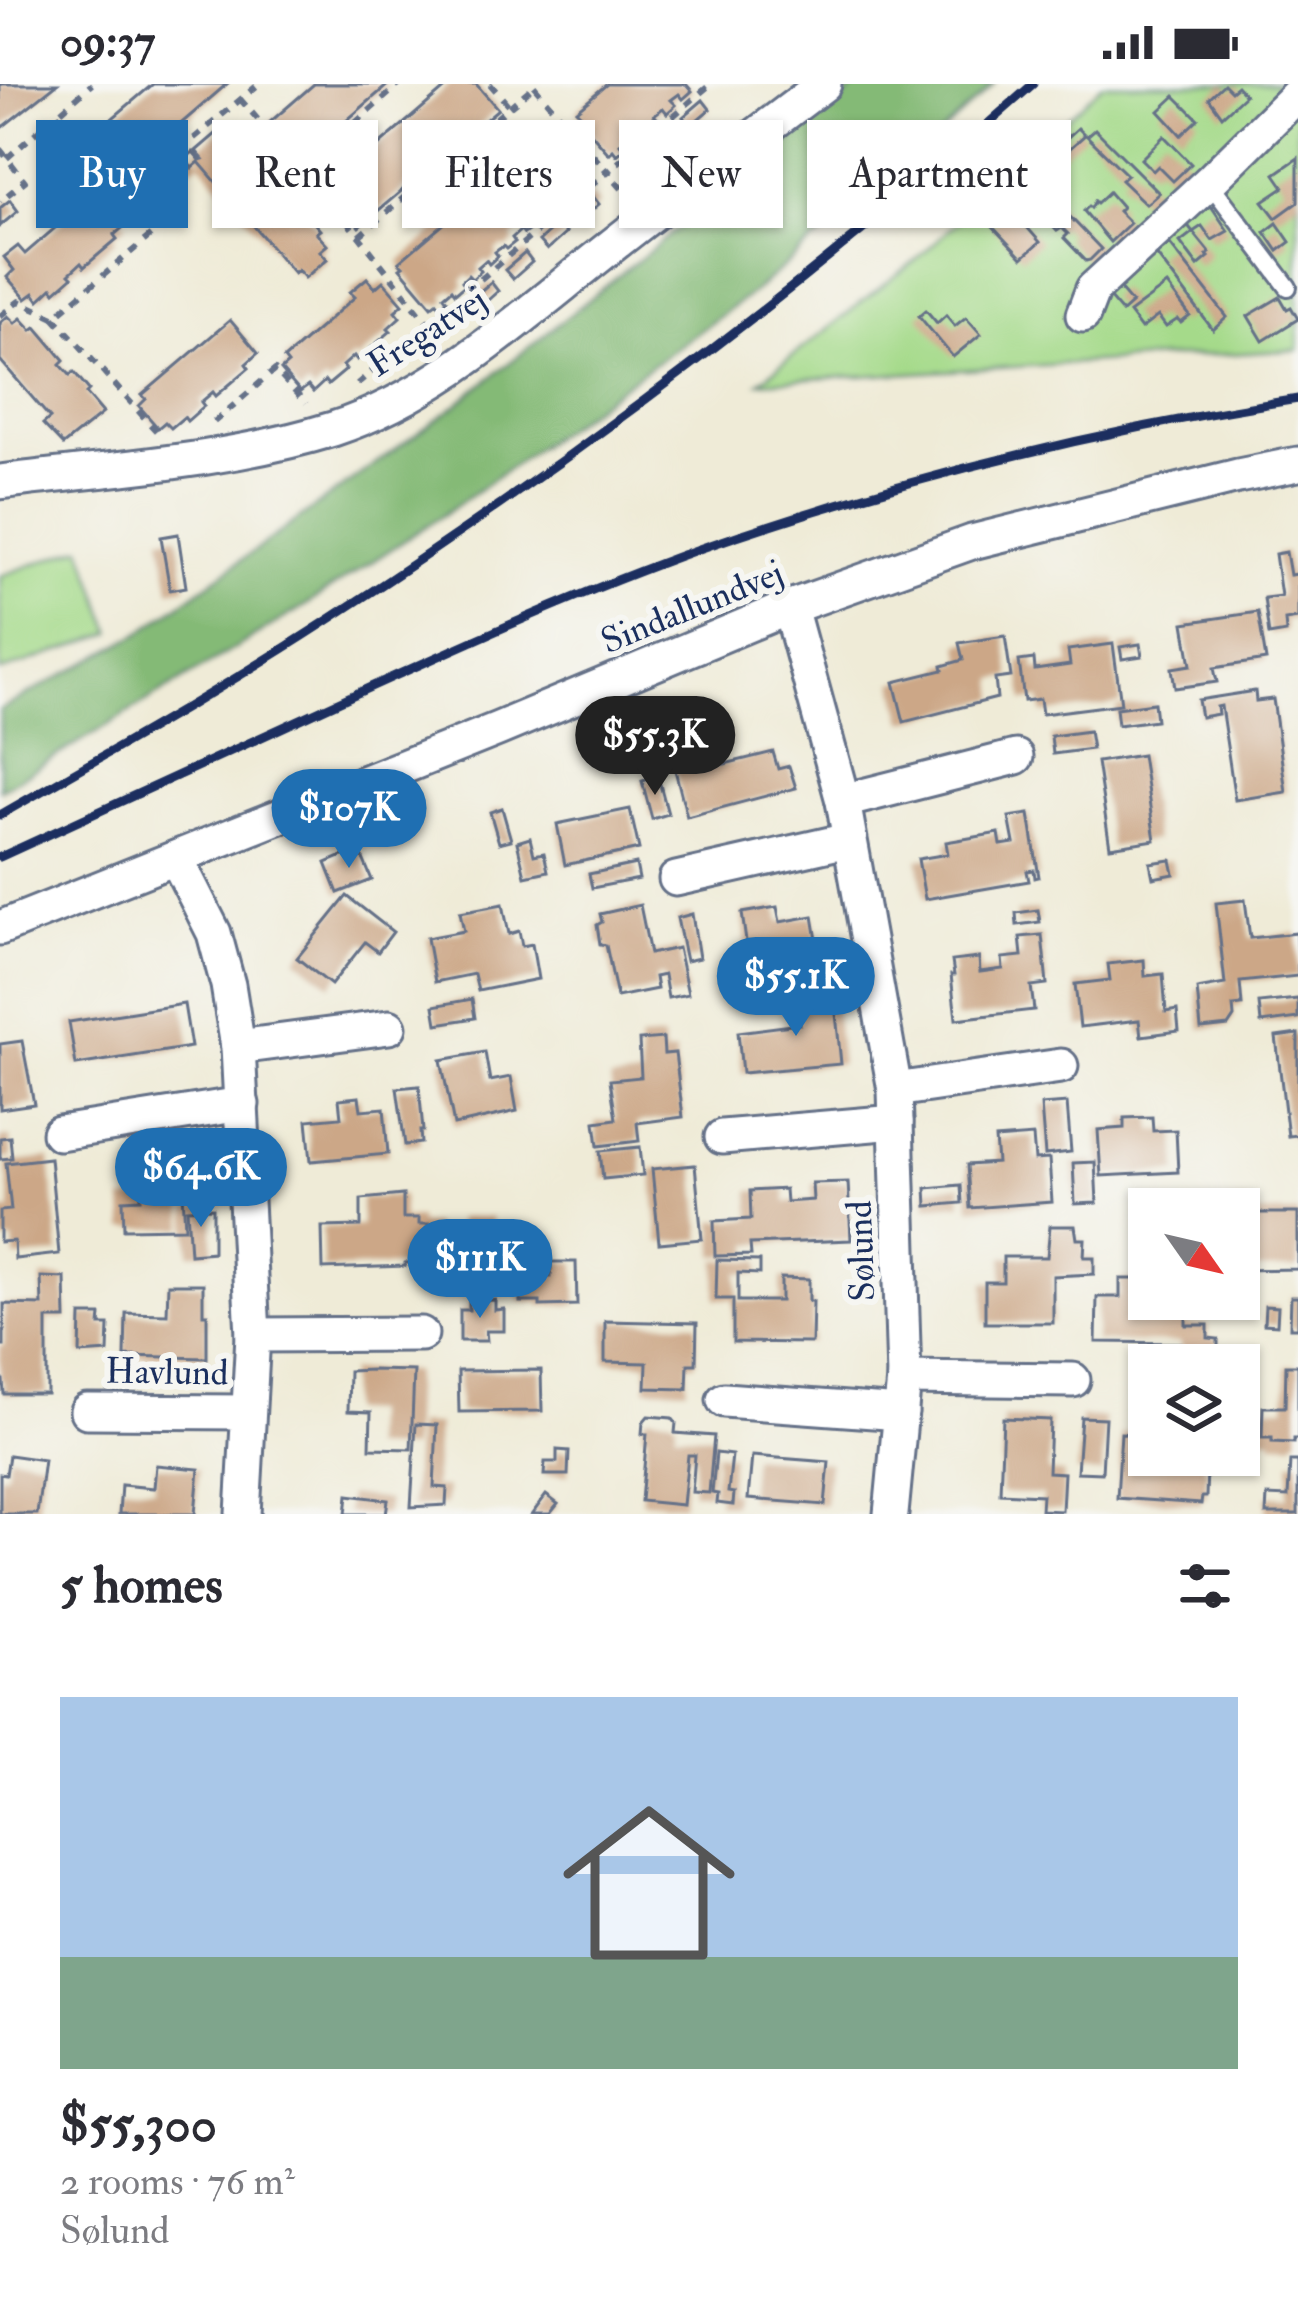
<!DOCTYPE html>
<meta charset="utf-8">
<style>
:root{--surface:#fff;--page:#f2f2f3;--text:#2b2b33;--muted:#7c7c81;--line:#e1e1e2;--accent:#1f6fb2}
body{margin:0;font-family:"IM FELL Double Pica",serif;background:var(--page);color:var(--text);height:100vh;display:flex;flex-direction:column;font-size:45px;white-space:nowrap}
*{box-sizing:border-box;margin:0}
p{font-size:39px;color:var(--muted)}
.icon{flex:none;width:66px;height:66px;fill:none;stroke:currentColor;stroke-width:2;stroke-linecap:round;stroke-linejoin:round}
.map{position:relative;height:1430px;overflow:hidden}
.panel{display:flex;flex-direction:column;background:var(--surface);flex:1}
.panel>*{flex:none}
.banner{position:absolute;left:36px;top:36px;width:1227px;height:108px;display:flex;gap:24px}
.needle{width:78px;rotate:124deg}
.fabs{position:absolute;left:1128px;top:1104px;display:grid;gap:24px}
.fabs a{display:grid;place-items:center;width:132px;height:132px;border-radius:0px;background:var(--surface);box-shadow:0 3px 9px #0004;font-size:60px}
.price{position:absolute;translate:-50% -102px;padding:0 27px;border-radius:42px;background:var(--accent);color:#fff;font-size:39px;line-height:78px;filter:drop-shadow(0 3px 6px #0008)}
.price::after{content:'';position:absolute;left:50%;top:72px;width:36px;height:27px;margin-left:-18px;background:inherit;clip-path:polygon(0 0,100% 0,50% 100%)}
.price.active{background:#222;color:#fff}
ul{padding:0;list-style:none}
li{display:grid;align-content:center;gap:24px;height:636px;padding:0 60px}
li+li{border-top:3px solid var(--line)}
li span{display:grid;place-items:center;height:372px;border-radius:0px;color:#555}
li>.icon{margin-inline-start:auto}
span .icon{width:216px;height:216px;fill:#fffc;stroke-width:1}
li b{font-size:51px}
h2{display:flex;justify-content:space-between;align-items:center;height:144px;padding:0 60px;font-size:51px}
.pill{padding:0 42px;border-radius:0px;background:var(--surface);box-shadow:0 3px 9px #0004;font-size:42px;line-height:108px}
.pill.active{background:var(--accent);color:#fff}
.status{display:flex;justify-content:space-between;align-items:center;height:84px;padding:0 60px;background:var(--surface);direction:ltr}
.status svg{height:33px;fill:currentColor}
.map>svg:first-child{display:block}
.green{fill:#a5da8a;stroke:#608474;stroke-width:3}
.forest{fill:#84ba76;stroke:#50746a;stroke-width:3}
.building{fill:#cca787}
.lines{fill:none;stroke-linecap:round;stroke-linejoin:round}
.lane-casing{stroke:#657188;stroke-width:22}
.street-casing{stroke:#657188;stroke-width:39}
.path{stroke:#657188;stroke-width:6;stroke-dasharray:9 9;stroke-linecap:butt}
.lane{stroke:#fff;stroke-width:16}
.street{stroke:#fff;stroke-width:33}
.rail{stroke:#1b2f5e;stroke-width:9}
.labels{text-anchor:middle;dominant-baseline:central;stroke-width:12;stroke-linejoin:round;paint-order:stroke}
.street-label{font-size:36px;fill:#1b2f5e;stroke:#f6f6f2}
</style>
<div class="status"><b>09:37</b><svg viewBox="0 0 49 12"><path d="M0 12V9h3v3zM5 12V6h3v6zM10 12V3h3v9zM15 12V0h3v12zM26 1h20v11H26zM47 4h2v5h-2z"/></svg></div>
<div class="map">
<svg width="1298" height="1430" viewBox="0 0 1298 1430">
<rect width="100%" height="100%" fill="#f6f6f2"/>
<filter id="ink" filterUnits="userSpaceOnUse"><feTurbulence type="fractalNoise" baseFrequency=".00833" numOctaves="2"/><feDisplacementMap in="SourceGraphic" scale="24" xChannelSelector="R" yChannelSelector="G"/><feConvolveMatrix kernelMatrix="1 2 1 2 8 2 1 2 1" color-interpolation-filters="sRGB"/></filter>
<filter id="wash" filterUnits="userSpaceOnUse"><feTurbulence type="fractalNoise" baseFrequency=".004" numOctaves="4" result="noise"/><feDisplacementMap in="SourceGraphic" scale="48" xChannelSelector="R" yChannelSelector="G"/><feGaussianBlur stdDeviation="2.7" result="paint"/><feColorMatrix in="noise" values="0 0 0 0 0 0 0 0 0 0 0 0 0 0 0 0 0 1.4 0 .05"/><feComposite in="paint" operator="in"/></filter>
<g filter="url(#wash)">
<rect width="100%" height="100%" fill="#efebd7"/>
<g class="green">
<polygon points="1103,0 1298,0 1298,266 759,298 916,176"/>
<polygon points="82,463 112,549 0,588 0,492"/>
</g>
<polygon class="forest" points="860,0 994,0 919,70 755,207 446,429 303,523 0,706 0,626 140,549 450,326"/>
<g id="blocks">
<g class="building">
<polygon points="0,0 57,0 0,45"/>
<polygon points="153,0 227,0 139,76 136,72 123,83 118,77 110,83 91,61 99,55 95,49"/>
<polygon points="314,0 389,0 301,76 269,39"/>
<polygon points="450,0 476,0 498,25 359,143 327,106"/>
<polygon points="607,0 686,0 692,7 683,15 679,10 671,16 676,21 667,29 663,24 654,31 659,36 650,43 646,38 636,46 641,51 632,58 628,53 620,60 624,65 617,71 613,66 609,70 577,33 580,30 576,26"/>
<polygon points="1224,0 1231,7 1237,2 1245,11 1222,32 1209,14"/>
<polygon points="1175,12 1198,35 1181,51 1159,27"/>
<polygon points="703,16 710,25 690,42 683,33"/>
<polygon points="1078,44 1085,51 1061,72 1055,65"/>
<polygon points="1095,45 1159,109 1150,117 1146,120 1121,96 1127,91 1087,52"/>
<polygon points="668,46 676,54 656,71 649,62"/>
<polygon points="218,48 225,56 231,50 242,62 246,59 320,146 316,149 327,161 320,167 327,175 305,194 298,186 294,189 199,78 192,84 185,75 193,68 200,76 203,75 196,67"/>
<polygon points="557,51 589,88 579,97 582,100 574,108 570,104 562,111 566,115 557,123 553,119 545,125 549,129 539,137 536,133 528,140 532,144 524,150 521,146 512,154 515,158 506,165 503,162 495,168 498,172 489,180 486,176 478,183 481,187 472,195 468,191 462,197 465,201 455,209 452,205 444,212 447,216 440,222 437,218 432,222 400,184 403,182 399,178 516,78 520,82"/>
<polygon points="1164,52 1191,80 1173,97 1158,82 1153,87 1141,75"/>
<polygon points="1298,74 1298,118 1276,134 1263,117 1284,103 1275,90"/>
<polygon points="1030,88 1047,105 1039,113 1022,96"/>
<polygon points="110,105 129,127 121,134 127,140 114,151 117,155 84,183 81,179 69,190 72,193 55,208 52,204 39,216 34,209 26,215 7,193 14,186 4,173 18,162 25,170 98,107 102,112"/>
<polygon points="1109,108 1122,123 1118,127 1130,139 1110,158 1084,127 1089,122 1091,124 1095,117 1097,119"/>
<polygon points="592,111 599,120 580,137 572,128"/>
<polygon points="1049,111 1101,165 1090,176 1086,177 1064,154 1068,150 1062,144 1057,147 1036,125"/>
<polygon points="10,116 18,127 0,142 0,124"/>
<polygon points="1211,122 1228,147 1212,156 1202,142 1193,148 1186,139"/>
<polygon points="1010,124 1040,158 1022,174 991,141"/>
<polygon points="1277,139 1290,158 1278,167 1265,148"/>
<polygon points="558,140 566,149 547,166 539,157"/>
<polygon points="1193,148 1210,169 1207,171 1209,173 1198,182 1180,158"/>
<polygon points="1170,160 1227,233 1213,246 1156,170"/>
<polygon points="525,169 532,178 513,195 505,186"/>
<polygon points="367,194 375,204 383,197 403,220 395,227 400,233 388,244 391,247 357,276 354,272 343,282 346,286 328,301 325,297 313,308 308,302 300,308 281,286 288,280 284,275 355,213 350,208"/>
<polygon points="491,198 498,207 479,224 471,215"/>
<polygon points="1167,201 1190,232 1181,239 1178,235 1166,243 1158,232 1141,245 1129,229"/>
<polygon points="1119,204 1132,219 1122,228 1109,213"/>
<polygon points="1280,213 1287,225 1291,223 1298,235 1263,257 1248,232"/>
<polygon points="926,226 937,239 946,231 955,242 966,233 981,250 953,273 919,232"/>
<polygon points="8,232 15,239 21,234 32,246 36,243 64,276 60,280 70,291 74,288 89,306 86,309 103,329 63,361 43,340 50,334 0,276 0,239"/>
<polygon points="230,236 258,269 246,280 249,284 216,312 213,308 201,318 204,322 187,337 184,333 171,344 165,338 158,344 139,322 146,315 142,311"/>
<polygon points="178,450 186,503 170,506 161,453"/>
<polygon points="1286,468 1290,491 1298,490 1298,534 1285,536 1286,548 1269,551 1264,514 1281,512 1275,470"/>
<polygon points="1258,528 1266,576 1214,584 1217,598 1175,604 1172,584 1191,581 1184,539"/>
<polygon points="1005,552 1011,593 995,595 997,614 904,638 894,598 943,586 942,582 963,576 959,559"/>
<polygon points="1113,560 1121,620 1042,630 1040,615 1024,617 1019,577 1034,575 1035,586 1070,581 1068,566"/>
<polygon points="1140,560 1142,572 1122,575 1120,563"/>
<polygon points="1255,607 1256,617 1273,615 1286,708 1235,716 1221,622 1217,623 1218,630 1201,633 1198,616"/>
<polygon points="1154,619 1156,636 1118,641 1116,624"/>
<polygon points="1089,647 1092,665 1053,670 1051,652"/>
<polygon points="705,666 709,684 773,668 778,685 789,682 796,704 687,733 672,674"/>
<polygon points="1142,671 1155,756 1110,763 1097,678"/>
<polygon points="658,693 668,730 652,735 642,697"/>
<polygon points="502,724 511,756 499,759 490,728"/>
<polygon points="630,725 639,765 565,781 557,740"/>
<polygon points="1029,730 1039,793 1035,794 1034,786 1027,787 1029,797 925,815 918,775 948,770 946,758 999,749 1001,761 1014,759 1009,733"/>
<polygon points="530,754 534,771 544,769 548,787 525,792 517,758"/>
<polygon points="359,765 372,796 338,809 326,779"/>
<polygon points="1171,776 1174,790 1153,794 1150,779"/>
<polygon points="636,780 639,795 592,804 589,790"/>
<polygon points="347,812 393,848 378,868 365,858 331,901 297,874"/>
<polygon points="1245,816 1250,854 1297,849 1298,892 1240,898 1242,921 1233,922 1234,933 1228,942 1201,945 1197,905 1225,900 1216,819"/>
<polygon points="503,820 509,850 519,847 522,862 532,860 538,895 478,907 474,890 435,898 427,854 464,847 460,828"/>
<polygon points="640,821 650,870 678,864 688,910 668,914 664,891 655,893 657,905 617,913 606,861 600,860 597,841 602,838 600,830"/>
<polygon points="777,823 780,838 813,832 820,874 750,886 742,829"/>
<polygon points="1038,826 1040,838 1017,841 1016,829"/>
<polygon points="692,830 699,874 686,877 677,834"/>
<polygon points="1042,851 1047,900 1031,902 1034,926 956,935 951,891 954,891 952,877 979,874 980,888 1003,885 1002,874 1022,872 1020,853"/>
<polygon points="1144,876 1145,892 1163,890 1166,928 1177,926 1179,947 1141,952 1139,936 1080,943 1075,900 1110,896 1108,880"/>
<polygon points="818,903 819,910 834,909 841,980 742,989 738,948 800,940 799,905"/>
<polygon points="472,915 475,934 437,940 434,922"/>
<polygon points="1298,915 1298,934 1261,939 1259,919"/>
<polygon points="184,920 191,963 76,981 69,938"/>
<polygon points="1298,950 1298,1051 1288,1052 1276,953"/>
<polygon points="663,954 664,970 675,969 683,1033 637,1039 639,1057 598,1062 595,1038 616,1035 610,996 641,993 639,956"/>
<polygon points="22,957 34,1020 0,1025 0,960"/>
<polygon points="485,968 490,997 511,993 517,1027 454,1041 441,976"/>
<polygon points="419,1002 423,1047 420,1047 421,1059 405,1061 397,1004"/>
<polygon points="359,1013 361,1026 384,1024 388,1070 311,1077 307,1036 341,1033 339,1015"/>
<polygon points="1067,1019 1071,1068 1045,1071 1041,1021"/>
<polygon points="1152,1033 1153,1047 1176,1046 1178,1088 1101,1092 1098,1046 1124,1044 1124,1034"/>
<polygon points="1033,1052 1035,1076 1049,1075 1052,1118 970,1124 967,1081 997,1079 995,1055"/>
<polygon points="10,1053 12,1074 0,1075 0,1054"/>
<polygon points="180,1057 185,1144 124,1145 123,1116 141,1115 138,1059"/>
<polygon points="640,1063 643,1091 603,1095 600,1067"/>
<polygon points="50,1074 59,1170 15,1175 14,1157 0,1158 0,1127 11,1126 6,1079"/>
<polygon points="1095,1078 1097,1119 1075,1120 1073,1079"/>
<polygon points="695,1081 702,1155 659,1159 652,1085"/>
<polygon points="848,1098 851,1156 750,1160 751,1171 715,1172 714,1137 751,1135 750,1107 785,1105 786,1118 813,1116 812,1099"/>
<polygon points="961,1101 962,1119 927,1122 926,1104"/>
<polygon points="403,1111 403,1134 419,1134 419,1140 434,1140 435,1181 417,1181 417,1178 405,1179 405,1182 323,1185 322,1143 361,1142 361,1115"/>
<polygon points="1229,1117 1248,1117 1248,1129 1298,1129 1298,1185 1239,1186 1239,1125 1229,1125"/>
<polygon points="213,1124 213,1168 190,1170 187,1125"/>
<polygon points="491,1133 492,1157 538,1156 539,1193 551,1193 551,1178 576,1178 577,1221 540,1222 540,1218 520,1218 520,1200 459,1202 458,1176 455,1176 455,1163 458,1164 457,1134"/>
<polygon points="1050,1142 1075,1142 1077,1155 1085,1155 1084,1173 1094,1173 1094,1190 1053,1192 1053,1239 985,1239 985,1198 1003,1198 1003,1173 1047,1173"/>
<polygon points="717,1176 760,1177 760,1190 738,1189 738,1217 781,1217 781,1194 809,1195 809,1217 813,1217 812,1259 733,1258 733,1215 716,1215"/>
<polygon points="41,1193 65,1194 66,1235 47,1235 47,1310 4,1310 3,1296 0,1296 0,1262 4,1262 4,1220 42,1221"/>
<polygon points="1120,1195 1149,1195 1149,1215 1186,1215 1186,1241 1208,1241 1208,1254 1218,1255 1218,1277 1181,1278 1181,1259 1096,1258 1097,1213 1120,1213"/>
<polygon points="168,1200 203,1200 203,1230 207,1230 207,1274 125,1272 126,1229 167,1230"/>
<polygon points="1291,1213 1298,1213 1298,1244 1290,1244"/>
<polygon points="495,1216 495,1226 504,1225 504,1247 486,1247 487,1257 460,1257 460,1226 469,1226 469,1217"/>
<polygon points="1265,1222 1278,1223 1277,1241 1264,1240"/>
<polygon points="81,1231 101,1231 100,1241 109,1241 108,1268 80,1270"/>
<polygon points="605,1237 697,1239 696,1280 688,1280 687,1305 646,1304 647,1279 605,1278"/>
<polygon points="1286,1281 1298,1281 1298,1355 1294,1355 1294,1359 1272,1358 1272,1354 1262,1354 1263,1323 1285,1323"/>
<polygon points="372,1286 414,1287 411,1365 370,1364 371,1328 348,1327 349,1287"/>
<polygon points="541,1286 542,1327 459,1328 458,1287"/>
<polygon points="648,1332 672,1334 676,1339 675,1349 714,1352 709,1409 692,1408 695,1371 688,1371 683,1421 641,1417 647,1350 642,1350 643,1338"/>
<polygon points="1081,1333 1105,1334 1102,1389 1077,1388"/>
<polygon points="1003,1334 1050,1336 1048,1388 1064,1389 1062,1427 1041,1426 1042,1411 1000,1409"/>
<polygon points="416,1340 437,1341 434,1403 447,1404 446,1421 411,1423"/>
<polygon points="1121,1349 1149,1351 1149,1371 1204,1376 1204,1384 1207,1384 1206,1413 1202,1413 1201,1420 1117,1414"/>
<polygon points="557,1366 569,1367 568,1391 544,1391 545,1378 557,1378"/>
<polygon points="716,1369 732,1371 728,1408 734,1409 733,1421 717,1419 718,1410 712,1409"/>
<polygon points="9,1371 44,1376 37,1430 0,1430 0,1390 6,1391"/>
<polygon points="752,1372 829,1378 825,1421 748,1415"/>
<polygon points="1290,1377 1298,1377 1298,1430 1266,1430 1267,1412 1288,1413"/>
<polygon points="156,1381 199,1385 195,1430 119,1430 121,1401 154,1404"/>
<polygon points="348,1411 388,1416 386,1430 346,1430"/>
<polygon points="546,1411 558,1420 550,1430 532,1430"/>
</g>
</g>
</g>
<g filter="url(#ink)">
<use href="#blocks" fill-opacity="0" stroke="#657188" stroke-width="3"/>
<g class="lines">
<g class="lane-casing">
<polyline id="lane" points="1209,98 1288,203"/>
</g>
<g class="street-casing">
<g id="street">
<polyline points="1083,231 1093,205 1209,98 1298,10"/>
<path d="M0 398C110 384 226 378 333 345 435 312 517 237 599 172 673 113 749 57 824 0"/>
<polyline points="790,523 843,717 895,1006 904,1294 891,1430"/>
<polyline points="843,717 1016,673"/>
<polyline points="176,774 214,849 228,901 238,963 253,1251 243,1430"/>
<polyline points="676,795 848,756"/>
<polyline points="0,844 498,645 790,523 972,458 1238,392 1298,380"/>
<polyline points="238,963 389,943"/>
<polyline points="895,1006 1061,982"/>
<polyline points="59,1049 242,1020"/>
<polyline points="722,1053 896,1038"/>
<polyline points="253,1251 421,1250"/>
<polyline points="904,1294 1073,1296"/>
<polyline points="724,1316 901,1329"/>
<polyline points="87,1327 247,1328"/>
</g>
</g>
<g class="path">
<polyline points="490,0 510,23"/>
<polyline points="534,2 629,113"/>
<polyline points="240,15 359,152 440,254"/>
<polyline points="0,65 25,97 0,117"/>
<polyline points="7,74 92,0"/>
<polyline points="301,86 400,0"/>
<polyline points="125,112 259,0"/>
<polyline points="359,152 536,0"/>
<polyline points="0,232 19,217 54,233 156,147 57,30"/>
<polyline points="54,233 159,350"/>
<polyline points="357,300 711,0"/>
<polyline points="214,338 275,286 306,320"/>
</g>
<use href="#lane" class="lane"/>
<use href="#street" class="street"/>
<g class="rail">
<path d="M0 731C108 669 217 608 322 540 572 378 810 199 1033 0"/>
<path d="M0 773C121 717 242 661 364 606 474 556 585 506 699 465 894 397 1094 347 1298 315"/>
</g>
</g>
</g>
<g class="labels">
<g class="street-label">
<text transform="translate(427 248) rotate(-33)">Fregatvej</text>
<text transform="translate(692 523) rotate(-22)">Sindallundvej</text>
<text transform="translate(861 1167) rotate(-92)">Sølund</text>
<text transform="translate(167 1288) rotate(1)">Havlund</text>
</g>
</g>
</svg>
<div class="fabs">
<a><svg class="needle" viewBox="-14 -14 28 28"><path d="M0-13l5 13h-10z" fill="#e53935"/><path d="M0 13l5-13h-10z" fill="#7c7c81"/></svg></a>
<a><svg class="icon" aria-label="layers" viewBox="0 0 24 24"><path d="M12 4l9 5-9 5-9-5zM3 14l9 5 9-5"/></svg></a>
</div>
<b class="price active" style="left:655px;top:714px">$55.3K</b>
<b class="price" style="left:349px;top:787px">$107K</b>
<b class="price" style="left:796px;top:955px">$55.1K</b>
<b class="price" style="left:201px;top:1146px">$64.6K</b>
<b class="price" style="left:480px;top:1237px">$111K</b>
<div class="banner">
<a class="pill active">Buy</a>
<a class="pill">Rent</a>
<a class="pill">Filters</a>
<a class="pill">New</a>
<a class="pill">Apartment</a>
</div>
</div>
<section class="panel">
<h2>5 homes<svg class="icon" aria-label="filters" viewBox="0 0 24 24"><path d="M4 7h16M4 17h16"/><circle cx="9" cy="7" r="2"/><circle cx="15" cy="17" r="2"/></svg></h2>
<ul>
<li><span style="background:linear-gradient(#a9c7e8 70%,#7fa58c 0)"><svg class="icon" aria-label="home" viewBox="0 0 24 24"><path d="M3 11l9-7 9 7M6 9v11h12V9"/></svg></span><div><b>$55,300</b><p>2 rooms · 76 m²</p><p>Sølund</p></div></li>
</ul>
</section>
